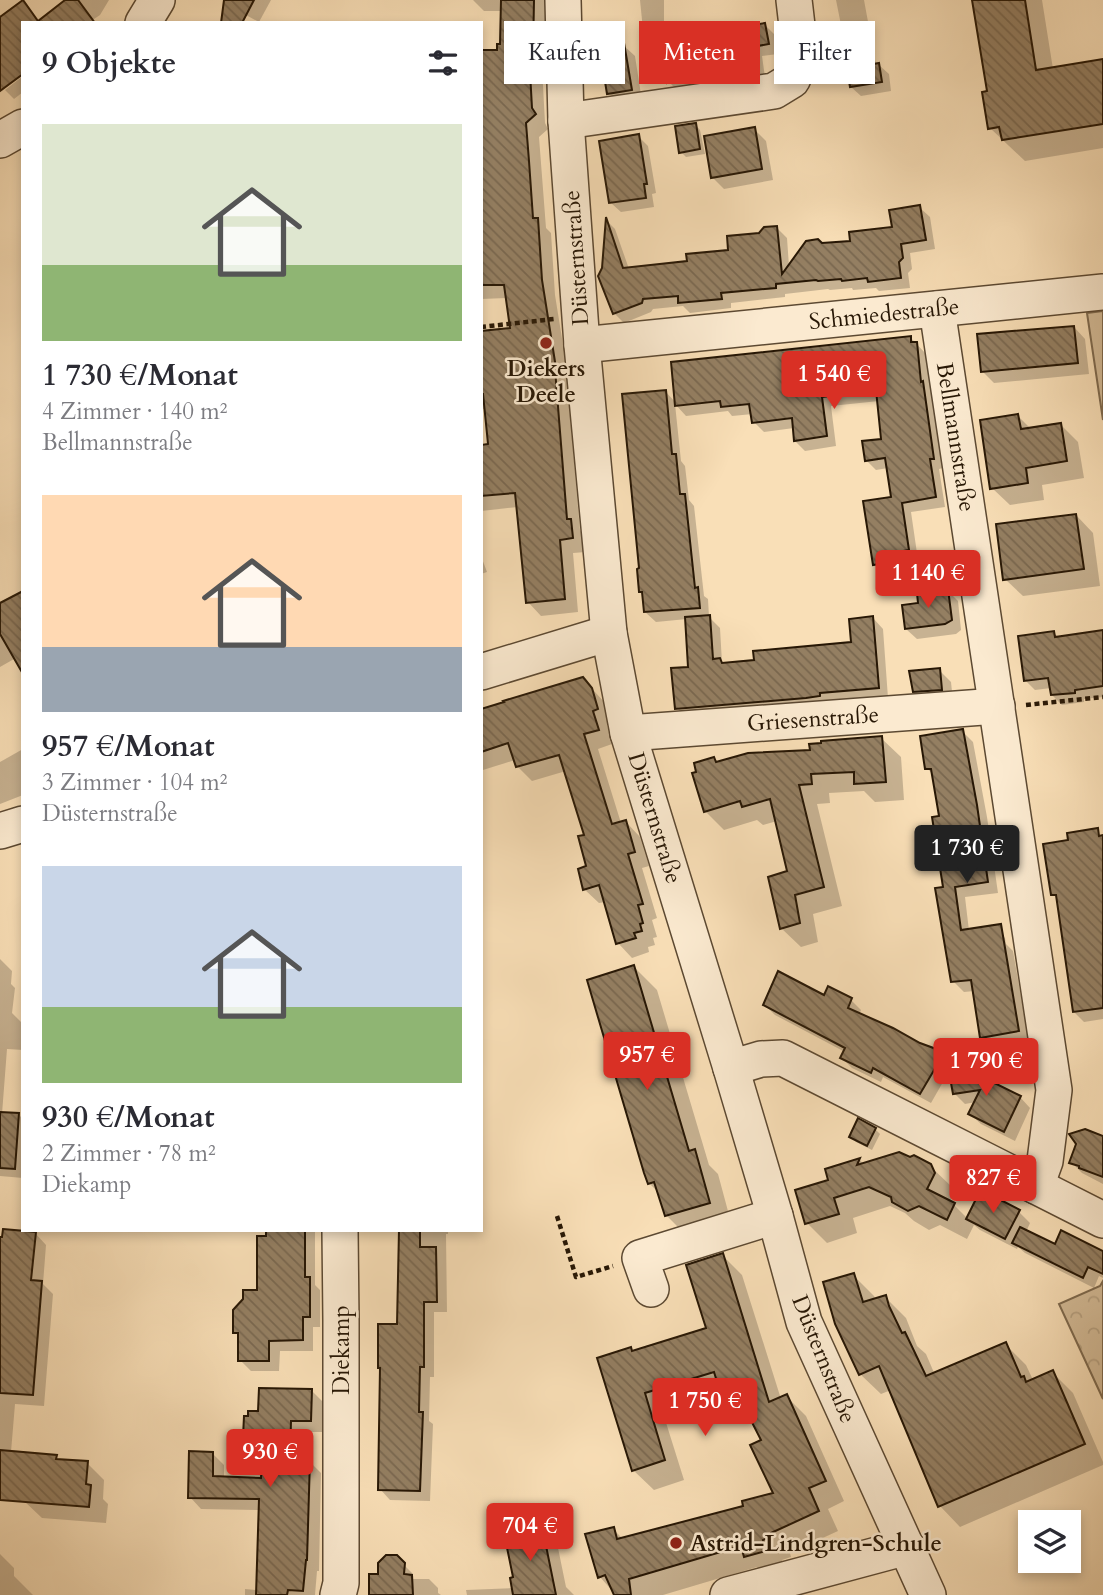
<!DOCTYPE html>
<html lang="de">
<meta charset="utf-8">
<style>
:root{--surface:#fff;--page:#f2f2f3;--text:#2b2b33;--muted:#7c7c81;--accent:#d93025}
body{margin:0;font-family:Cardo,serif;background:var(--page);color:var(--text);height:100vh;display:flex;flex-direction:column;font-size:26px;white-space:nowrap}
*{box-sizing:border-box;margin:0}
p{font-size:23px;color:var(--muted)}
.icon{flex:none;width:38px;height:38px;fill:none;stroke:currentColor;stroke-width:2;stroke-linecap:round;stroke-linejoin:round}
.map{position:relative;flex:1;overflow:hidden}
.sheet{position:absolute;left:21px;top:21px;width:462px;height:1211px;display:flex;flex-direction:column;background:var(--surface);border-radius:0px;box-shadow:0 4px 10px #0003}
.sheet>*{flex:none}
.guide{position:absolute;left:504px;top:21px;width:494px;height:63px;display:flex;gap:14px}
.tools{position:absolute;left:1018px;top:1510px;display:grid;gap:14px}
.tools a{display:grid;place-items:center;width:63px;height:63px;border-radius:0px;background:var(--surface);box-shadow:0 4px 10px #0003;font-size:35px}
.price{position:absolute;translate:-50% -60px;padding:0 16px;border-radius:7px;background:var(--accent);color:#fff;font-size:23px;line-height:46px;filter:drop-shadow(0 2px 4px #0008)}
.price::after{content:'';position:absolute;left:50%;top:42px;width:21px;height:16px;margin-left:-10px;background:inherit;clip-path:polygon(0 0,100% 0,50% 100%)}
.price.selected{background:#222;color:#fff}
ul{padding:0;list-style:none}
li{display:grid;align-content:center;gap:14px;height:371px;padding:0 21px}
li span{display:grid;place-items:center;height:217px;border-radius:0px;color:#555}
li>.icon{margin-inline-start:auto}
span .icon{width:126px;height:126px;fill:#fffc;stroke-width:1}
li b{font-size:30px}
h2{display:flex;justify-content:space-between;align-items:center;height:84px;padding:0 21px;font-size:30px}
.tag{padding:0 24px;border-radius:0px;background:var(--surface);box-shadow:0 4px 10px #0003;font-size:24px;line-height:63px}
.tag.selected{background:var(--accent);color:#fff}
.map>svg:first-child{display:block}
.park{fill:url(#park-crowns);stroke:#7e6a4f;stroke-width:2}
.garden{fill:#d5bd99;stroke:#7e6a4f;stroke-width:2}
.shadow{fill:#0003}
.building{fill:url(#building-back-hatch);stroke:#271705;stroke-width:2}
.lines{fill:none;stroke-linecap:round;stroke-linejoin:round}
.minor-casing{stroke:#5c4932;stroke-width:38}
.path{stroke:#271705;stroke-width:4.5;stroke-dasharray:5 3.5;stroke-linecap:butt}
.minor{stroke:#fbead0;stroke-width:35}
.poi-dot{fill:#8f2418;stroke:#fbead0;stroke-width:2.5}
.labels{text-anchor:middle;dominant-baseline:central;stroke-width:5;stroke-linejoin:round;paint-order:stroke}
.street-label{font-size:23px;fill:#271705;stroke:#fbead0}
.poi-label{font-size:23px;font-weight:bold;fill:#271705;stroke:#fbead0}
</style>
<div class="map">
<svg width="1103" height="1595" viewBox="0 0 1103 1595">
<defs>
<pattern id="park-crowns" width="20" height="18" patternUnits="userSpaceOnUse" patternTransform="scale(1.75)"><rect width="20" height="18" fill="#d5bd99"/><path d="M2 6a3 3 0 1 1 6 0M12 15a3 3 0 1 1 6 0" fill="none" stroke="#b7a282"/></pattern>
<pattern id="building-back-hatch" width="6" height="6" patternUnits="userSpaceOnUse" patternTransform="scale(1.75)"><rect width="6" height="6" fill="#947f62"/><path d="M-1 5l2 2M0 0l6 6M5-1l2 2" fill="none" stroke="#79674f"/></pattern>
</defs>
<rect width="100%" height="100%" fill="#f9dfb7"/>
<filter id="stains"><feTurbulence type="fractalNoise" baseFrequency=".00286" numOctaves="4"/><feColorMatrix values="0 0 0 0 .2 0 0 0 0 .09 0 0 0 0 .02 0 0 0 .5 -.17"/></filter>
<radialGradient id="worn" r=".72"><stop offset=".6" stop-color="#630" stop-opacity="0"/><stop offset="1" stop-color="#630" stop-opacity=".3"/></radialGradient>
<polygon class="park" points="1103,1281 1103,1399 1059,1304 1100,1286"/>
<polygon class="garden" points="1103,311 1103,420 1087,313"/>
<g class="shadow">
<polygon points="68,0 109,0 100,15 88,23 23,23 0,84 0,15 3,17 22,2 39,22"/>
<polygon points="225,0 271,0 259,22 233,8"/>
<polygon points="473,0 547,0 546,67 542,67 545,123 548,129 539,137 546,228 551,233 555,295 569,382 567,382 580,530 584,535 586,552 573,553 578,612 541,616 528,602 518,507 481,511 481,447 490,446 486,409 481,409 481,333 512,330 507,298 481,299 481,52 499,51 502,46 502,11 484,11"/>
<polygon points="640,0 664,0 664,38 677,36 693,28 700,35 765,25 775,35 778,54 762,56 765,77 679,92 669,82 662,40 654,40 643,30"/>
<polygon points="836,0 864,0 876,65 879,65 889,74 891,91 861,96 851,87 850,79 841,81 832,71 843,35"/>
<polygon points="974,0 1042,0 1053,69 1103,61 1103,148 1025,161 990,128 989,93"/>
<polygon points="623,45 635,56 642,101 620,104 609,93 605,73 601,69"/>
<polygon points="23,76 23,92 14,99 5,90"/>
<polygon points="695,124 700,130 705,154 686,157 681,152"/>
<polygon points="754,129 766,141 773,180 724,189 712,177"/>
<polygon points="638,136 648,146 656,193 652,194 654,207 621,212 611,203"/>
<polygon points="919,207 930,217 935,249 910,253 912,269 908,273 910,288 879,291 876,288 853,290 852,288 830,290 828,289 785,294 785,297 731,303 731,308 690,313 683,306 653,309 651,312 624,323 614,313 604,268 607,221 615,229 629,269 689,263 730,252 760,234 776,227 787,238 789,266 822,245 852,242 894,229"/>
<polygon points="1074,327 1085,339 1089,374 994,383 982,371"/>
<polygon points="910,337 926,354 943,468 939,469 945,507 911,512 918,560 900,562 901,571 885,574 875,564 893,499 888,468 876,470 866,460 883,440 879,401 831,406 836,446 805,451 795,441 794,428 764,432 754,422 753,414 732,416 728,411 686,416 675,404 681,461 685,466 689,500 694,506 704,596 708,599 709,617 720,628 722,663 756,662 852,644 873,618 883,629 888,698 687,718 677,708 690,668 687,619 656,622 645,612 644,594 641,592 641,570 665,391 676,403"/>
<polygon points="1018,416 1031,429 1060,424 1078,442 1084,478 1042,485 1044,500 1010,505 992,488"/>
<polygon points="1076,515 1093,533 1100,586 1023,596 1005,579"/>
<polygon points="481,556 487,572 481,574"/>
<polygon points="948,591 958,601 961,630 956,634 917,639 906,629"/>
<polygon points="0,605 23,662 14,659 0,667"/>
<polygon points="1103,631 1103,697 1084,699 1084,702 1062,705 1052,695 1051,688 1035,690 1025,680 1054,633 1059,638"/>
<polygon points="939,670 951,682 953,701 926,703 914,691"/>
<polygon points="583,679 606,704 612,724 607,725 612,744 598,749 621,823 626,822 640,837 649,866 642,868 657,918 652,920 657,937 653,938 655,945 648,947 649,952 632,958 618,943 606,902 599,903 584,889 588,867 586,836 566,771 532,781 517,766 515,760 483,770 481,769 481,711"/>
<polygon points="962,731 973,742 987,817 998,893 965,897 969,931 994,927 1005,938 1006,944 1013,951 1029,1042 992,1048 981,1037 974,991 964,992 953,981 945,889 941,817 934,776 927,768"/>
<polygon points="881,738 901,757 904,800 875,802 864,791 829,793 830,803 817,804 842,906 813,914 818,942 801,947 781,928 789,873 777,821 763,825 757,820 724,830 705,811 714,759 718,763 812,751"/>
<polygon points="23,749 23,795 0,804 0,762"/>
<polygon points="1103,927 1103,1019 1084,1022 1074,1012"/>
<polygon points="0,959 12,971 11,984 15,988 12,1013 23,1024 23,1050 7,1049 2,1114 19,1115 23,1119 23,1178 0,1176"/>
<polygon points="634,967 657,990 709,1165 718,1174 732,1226 689,1238 666,1215 660,1194 649,1183"/>
<polygon points="824,997 851,1000 861,1010 859,1015 920,1045 957,1059 965,1067 951,1068 931,1103 883,1077 881,1082 852,1068 842,1058 845,1052 775,1015 765,1005"/>
<polygon points="951,1074 1020,1097 1030,1108 1015,1141 981,1124 970,1114 976,1102 965,1104 954,1093"/>
<polygon points="875,1129 880,1134 872,1150 856,1142 851,1136"/>
<polygon points="1103,1138 1103,1184 1082,1173 1071,1162"/>
<polygon points="860,1160 864,1165 930,1166 951,1186 954,1194 949,1202 954,1205 968,1219 1019,1212 1030,1223 1026,1232 1055,1246 1103,1253 1103,1278 1099,1276 1094,1288 1025,1253 1018,1247 1017,1249 980,1230 974,1225 967,1239 940,1225 929,1230 914,1221 905,1213 890,1206 853,1218 857,1233 827,1243 807,1223 830,1181 827,1170"/>
<polygon points="267,1230 315,1230 315,1285 320,1290 320,1327 313,1327 313,1351 280,1351 279,1371 251,1371 240,1360 240,1337 235,1332 258,1291"/>
<polygon points="399,1230 448,1230 448,1234 446,1234 447,1312 434,1312 434,1377 430,1377 429,1421 433,1424 430,1501 390,1500 380,1489 398,1326"/>
<polygon points="35,1233 46,1245 43,1284 53,1294 44,1406 15,1404 10,1464 0,1463 0,1239"/>
<polygon points="722,1255 742,1275 781,1399 786,1396 806,1416 844,1501 828,1509 838,1531 790,1553 791,1557 782,1560 785,1571 766,1577 757,1567 663,1595 616,1595 600,1577 613,1529 623,1539 746,1507 775,1495 763,1441 750,1414 743,1417 723,1395 663,1413 684,1480 654,1490 633,1470 631,1349 634,1352 708,1329"/>
<polygon points="853,1275 874,1296 876,1300 885,1297 906,1318 917,1346 926,1354 935,1375 1005,1344 1026,1365 1033,1380 1052,1372 1073,1393 1103,1462 1103,1465 960,1527 940,1506 891,1390 881,1394 860,1374"/>
<polygon points="311,1390 323,1402 322,1432 302,1432 301,1461 309,1461 321,1473 319,1571 317,1571 315,1595 245,1595 245,1589 256,1590 258,1588 260,1510 201,1509 190,1497 213,1454 224,1465 224,1478 263,1480 264,1448 257,1448 245,1436 260,1413"/>
<polygon points="56,1457 60,1461 87,1463 104,1480 103,1499 108,1504 106,1523 42,1518 24,1501"/>
<polygon points="541,1528 557,1543 566,1587 574,1595 467,1595 466,1590 514,1588"/>
<polygon points="0,1554 14,1568 14,1576 33,1595 0,1595"/>
<polygon points="396,1557 413,1574 413,1579 429,1579 438,1588 438,1593 441,1595 370,1595 380,1576"/>
</g>
<g class="building">
<polygon points="23,0 38,21 65,0 78,0 95,23 23,23 23,74 0,91 0,17"/>
<polygon points="224,0 254,0 242,23 221,23"/>
<polygon points="501,0 534,0 533,54 529,54 532,108 536,114 526,123 529,161 533,218 538,218 542,280 556,368 555,369 567,519 571,519 573,538 560,540 565,599 526,603 515,493 481,496 481,445 488,444 483,394 481,394 481,331 510,328 504,285 481,285 481,50 497,50 497,44 500,44"/>
<polygon points="972,0 1025,0 1036,70 1103,59 1103,124 1002,140 999,127 988,129 982,92 987,91"/>
<polygon points="765,23 769,44 752,47 756,67 741,70 741,72 717,76 716,74 667,83 659,37 675,34 674,29 694,26 695,34"/>
<polygon points="862,30 868,65 879,63 882,82 850,87 847,69 830,72 824,36"/>
<polygon points="624,43 632,90 607,94 603,69 599,70 595,47"/>
<polygon points="696,123 700,149 679,153 675,126"/>
<polygon points="755,127 762,169 711,178 704,136"/>
<polygon points="639,134 647,184 644,184 646,198 609,203 599,141"/>
<polygon points="920,205 926,240 901,244 903,258 899,262 901,278 868,282 867,278 842,281 841,279 818,281 816,280 776,284 776,288 721,293 722,299 678,303 678,296 643,299 642,303 613,314 598,276 602,268 606,217 623,268 687,261 686,254 728,250 727,236 759,233 764,227 777,226 782,274 806,241 818,239 822,243 850,241 849,232 892,227 889,210"/>
<polygon points="1074,326 1078,363 981,372 977,334"/>
<polygon points="911,336 911,342 917,342 921,382 923,381 934,459 930,459 936,497 902,503 909,550 891,553 892,562 873,565 863,501 891,497 885,458 865,461 862,441 881,439 876,390 822,397 827,436 794,441 792,418 752,423 749,404 721,407 720,401 675,406 671,362"/>
<polygon points="666,390 672,454 676,454 680,494 685,494 695,588 698,587 700,608 644,612 642,592 639,592 637,569 639,568 622,394"/>
<polygon points="1018,414 1021,429 1061,423 1067,461 1026,468 1028,483 990,489 980,420"/>
<polygon points="1076,514 1084,569 1003,580 996,524"/>
<polygon points="948,589 952,620 945,624 905,629 902,605 918,603 917,593"/>
<polygon points="23,591 23,674 0,634 0,603"/>
<polygon points="710,615 713,659 720,658 722,663 754,660 753,651 851,642 849,619 873,616 879,688 820,693 820,696 806,698 675,709 671,668 688,667 685,617"/>
<polygon points="1103,630 1103,686 1075,690 1075,693 1051,695 1048,678 1024,681 1018,636 1054,631 1055,637"/>
<polygon points="940,668 942,690 913,692 909,671"/>
<polygon points="583,677 592,688 598,709 593,711 599,730 584,734 612,824 626,820 635,852 628,854 643,904 638,905 643,923 640,924 642,931 634,933 636,938 616,944 599,885 583,890 578,869 586,866 578,836 584,835 559,755 516,767 508,743 481,752 481,709 504,702 503,701"/>
<polygon points="963,729 977,805 988,882 955,887 961,930 1001,924 1019,1031 980,1038 971,980 951,982 935,888 943,887 932,817 939,816 931,769 925,769 920,736"/>
<polygon points="882,736 886,782 854,784 854,772 811,774 812,784 799,785 824,887 795,895 800,923 780,929 768,877 787,871 770,799 742,807 740,801 704,812 692,773 696,772 694,763 714,757 716,762 748,753 810,750 809,744 821,743 821,741"/>
<polygon points="1098,828 1099,836 1103,835 1103,1008 1073,1012 1056,895 1051,895 1043,844 1068,840 1067,833"/>
<polygon points="634,965 689,1151 695,1149 710,1203 665,1216 654,1182 648,1184 644,1173 587,980"/>
<polygon points="778,971 824,995 828,986 852,998 848,1008 893,1028 920,1043 958,1057 940,1060 920,1094 873,1068 871,1073 840,1058 845,1048 763,1005"/>
<polygon points="966,1069 1021,1096 1004,1132 968,1114 980,1090 953,1094 949,1072"/>
<polygon points="0,1112 19,1113 15,1169 0,1168"/>
<polygon points="858,1118 876,1128 867,1146 849,1137"/>
<polygon points="1085,1129 1103,1136 1103,1177 1079,1168 1079,1166 1069,1163 1076,1144 1069,1134"/>
<polygon points="899,1152 910,1157 914,1155 931,1164 935,1173 927,1189 955,1203 947,1220 919,1206 908,1211 892,1202 891,1197 869,1187 834,1198 839,1214 805,1224 795,1190 828,1180 825,1169 860,1158 857,1165"/>
<polygon points="980,1191 987,1195 987,1193 1020,1210 1005,1239 966,1219"/>
<polygon points="1020,1227 1055,1244 1061,1230 1103,1251 1103,1274 1088,1267 1083,1278 1012,1243"/>
<polygon points="3,1229 36,1232 31,1280 42,1281 33,1395 0,1393 0,1237 2,1237"/>
<polygon points="266,1230 305,1230 305,1277 310,1277 310,1317 303,1317 303,1340 269,1341 269,1361 238,1361 238,1333 233,1333 233,1310 243,1299 243,1290 257,1290 257,1236 266,1236"/>
<polygon points="399,1230 420,1230 420,1247 436,1247 437,1302 424,1302 424,1367 420,1367 419,1412 423,1412 420,1491 378,1490 380,1368 378,1368 378,1324 397,1324"/>
<polygon points="723,1253 769,1402 787,1394 826,1481 809,1488 819,1511 771,1533 771,1537 763,1540 766,1551 744,1557 741,1546 629,1579 631,1595 614,1595 605,1575 598,1578 585,1534 614,1527 617,1539 743,1506 742,1501 773,1493 750,1445 761,1440 737,1393 722,1398 714,1372 645,1393 665,1460 632,1471 597,1358 631,1347 632,1351 706,1328 686,1265"/>
<polygon points="854,1273 863,1302 886,1295 889,1306 902,1333 905,1332 926,1376 1006,1342 1021,1377 1024,1376 1026,1382 1053,1370 1085,1444 938,1507 879,1366 859,1375 835,1324 823,1282"/>
<polygon points="259,1388 312,1389 311,1421 291,1421 290,1459 310,1459 307,1560 306,1560 303,1591 288,1590 287,1595 256,1595 259,1499 188,1498 189,1451 213,1452 213,1476 261,1478 263,1438 243,1437 244,1416 248,1416 248,1411 258,1411"/>
<polygon points="0,1450 57,1455 56,1459 88,1461 86,1484 91,1485 89,1507 0,1500"/>
<polygon points="542,1526 556,1595 513,1595 510,1578 513,1577 504,1533"/>
<polygon points="386,1555 397,1555 405,1563 404,1574 412,1575 413,1595 369,1595 369,1574 378,1574 378,1563"/>
</g>
<g class="lines">
<g class="minor-casing">
<g id="minor">
<polyline points="563,0 566,121 582,345 609,633 628,733 731,1068 775,1216 804,1322 928,1595"/>
<polyline points="143,23 157,0"/>
<polyline points="566,121 774,91 792,80 801,60 794,0"/>
<polyline points="0,140 23,127"/>
<polyline points="937,309 1054,1090 1045,1161 1036,1186"/>
<polyline points="582,345 1103,292"/>
<polyline points="481,672 609,633"/>
<polyline points="628,733 997,706"/>
<polyline points="0,831 23,824"/>
<polyline points="731,1068 761,1059 783,1058 1103,1220"/>
<polyline points="651,1289 640,1258 775,1216"/>
<polyline points="338,1595 341,1583 341,1321 340,1230"/>
<polyline points="728,1595 907,1547"/>
</g>
</g>
<g class="path">
<polyline points="481,327 554,319"/>
<polyline points="1026,705 1103,697"/>
<polyline points="557,1216 576,1277 613,1266"/>
</g>
<use href="#minor" class="minor"/>
</g>
<g class="poi-dot">
<circle cx="546" cy="343" r="7"/>
<circle cx="676" cy="1543" r="7"/>
</g>
<g class="labels">
<g class="street-label">
<text transform="translate(576 258) rotate(-94)">Düsternstraße</text>
<text transform="translate(884 314) rotate(-6)">Schmiedestraße</text>
<text transform="translate(956 437) rotate(81)">Bellmannstraße</text>
<text transform="translate(813 719) rotate(-4)">Griesenstraße</text>
<text transform="translate(655 818) rotate(73)">Düsternstraße</text>
<text transform="translate(341 1350) rotate(-90)">Diekamp</text>
<text transform="translate(824 1359) rotate(68)">Düsternstraße</text>
</g>
<g class="poi-label">
<text x="546" y="368">Diekers<tspan x="546" dy="26">Deele</tspan></text>
<text x="690" y="1543" text-anchor="start">Astrid-Lindgren-Schule</text>
</g>
</g>
<rect width="100%" height="100%" filter="url(#stains)"/>
<rect width="100%" height="100%" fill="url(#worn)"/>
</svg>
<div class="tools">
<a><svg class="icon" aria-label="layers" viewBox="0 0 24 24"><path d="M12 4l9 5-9 5-9-5zM3 14l9 5 9-5"/></svg></a>
</div>
<b class="price" style="left:834px;top:411px">1 540 €</b>
<b class="price" style="left:928px;top:610px">1 140 €</b>
<b class="price selected" style="left:967px;top:885px">1 730 €</b>
<b class="price" style="left:647px;top:1092px">957 €</b>
<b class="price" style="left:986px;top:1098px">1 790 €</b>
<b class="price" style="left:993px;top:1215px">827 €</b>
<b class="price" style="left:705px;top:1438px">1 750 €</b>
<b class="price" style="left:270px;top:1489px">930 €</b>
<b class="price" style="left:530px;top:1563px">704 €</b>
<div class="guide">
<a class="tag">Kaufen</a>
<a class="tag selected">Mieten</a>
<a class="tag">Filter</a>
</div>
<section class="sheet">
<h2>9 Objekte<svg class="icon" aria-label="filters" viewBox="0 0 24 24"><path d="M4 7h16M4 17h16"/><circle cx="9" cy="7" r="2"/><circle cx="15" cy="17" r="2"/></svg></h2>
<ul>
<li><span style="background:linear-gradient(#dfe7d0 65%,#8fb573 0)"><svg class="icon" aria-label="home" viewBox="0 0 24 24"><path d="M3 11l9-7 9 7M6 9v11h12V9"/></svg></span><div><b>1 730 €/Monat</b><p>4 Zimmer · 140 m²</p><p>Bellmannstraße</p></div></li>
<li><span style="background:linear-gradient(#ffd9b3 70%,#9aa5b1 0)"><svg class="icon" aria-label="home" viewBox="0 0 24 24"><path d="M3 11l9-7 9 7M6 9v11h12V9"/></svg></span><div><b>957 €/Monat</b><p>3 Zimmer · 104 m²</p><p>Düsternstraße</p></div></li>
<li><span style="background:linear-gradient(#c9d6e8 65%,#8fb573 0)"><svg class="icon" aria-label="home" viewBox="0 0 24 24"><path d="M3 11l9-7 9 7M6 9v11h12V9"/></svg></span><div><b>930 €/Monat</b><p>2 Zimmer · 78 m²</p><p>Diekamp</p></div></li>
</ul>
</section>
</div>
